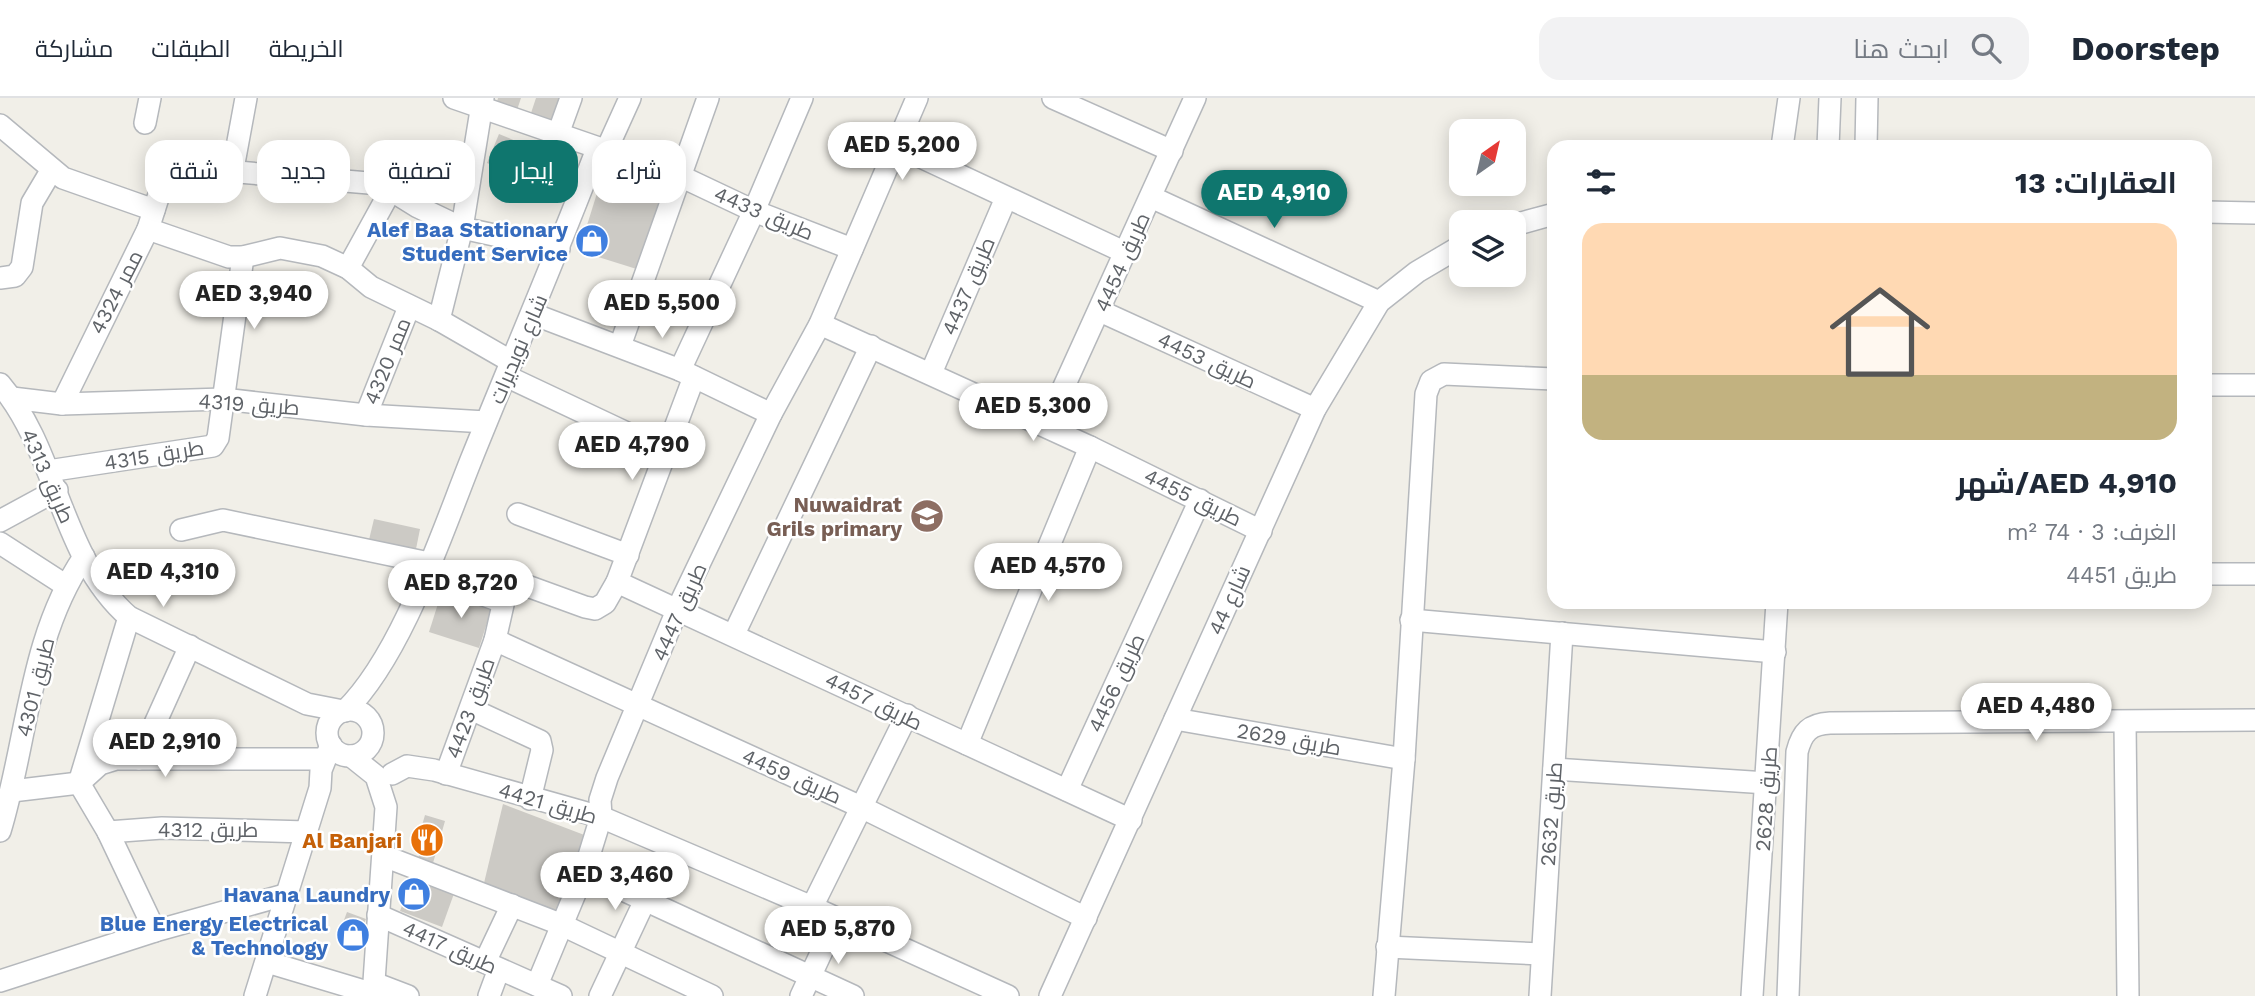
<!DOCTYPE html>
<html lang="ar">
<meta charset="utf-8">
<style>
:root{--surface:#fff;--page:#f2f2f3;--text:#1f2937;--muted:#747a83;--line:#e0e1e3;--accent:#0f766e}
body{margin:0;font-family:"Work Sans",Cairo,sans-serif;background:var(--page);color:var(--text);direction:rtl;height:100vh;display:flex;flex-direction:column;font-size:26px;white-space:nowrap}
*{box-sizing:border-box;margin:0}
p{font-size:23px;color:var(--muted)}
.icon{flex:none;width:38px;height:38px;fill:none;stroke:currentColor;stroke-width:2;stroke-linecap:round;stroke-linejoin:round}
.map{position:relative;flex:1;overflow:hidden;direction:ltr}
.side{position:absolute;left:1547px;top:42px;width:665px;height:469px;display:flex;flex-direction:column;background:var(--surface);border-radius:21px;box-shadow:0 4px 18px #0003;direction:rtl}
.side>*{flex:none}
.guide{position:absolute;left:21px;top:42px;width:665px;height:63px;direction:rtl;display:flex;gap:14px}
.needle{width:46px;rotate:34deg}
.tools{position:absolute;left:1449px;top:21px;display:grid;gap:14px}
.tools a{display:grid;place-items:center;width:77px;height:77px;border-radius:14px;background:var(--surface);box-shadow:0 4px 18px #0003;font-size:35px}
.price{position:absolute;translate:-50% -60px;padding:0 16px;border-radius:24px;background:#fff;color:#222;font-size:23px;line-height:46px;filter:drop-shadow(0 2px 4px #0008)}
.price::after{content:'';position:absolute;left:50%;top:42px;width:21px;height:16px;margin-left:-10px;background:inherit;clip-path:polygon(0 0,100% 0,50% 100%)}
.price.current{background:var(--accent);color:#fff}
ul{padding:0;list-style:none}
li{display:grid;align-content:center;gap:14px;height:371px;padding:0 35px}
li span{display:grid;place-items:center;height:217px;border-radius:21px;color:#555}
li>.icon{margin-inline-start:auto}
span .icon{width:126px;height:126px;fill:#fffc;stroke-width:1}
li b{font-size:30px}
h2{display:flex;justify-content:space-between;align-items:center;height:84px;padding:0 35px;font-size:30px}
.pill{padding:0 24px;border-radius:21px;background:var(--surface);box-shadow:0 4px 18px #0003;font-size:24px;line-height:63px}
.pill.current{background:var(--accent);color:#fff}
header{display:flex;align-items:center;gap:42px;box-sizing:border-box;height:98px;padding:0 35px;background:var(--surface);border-bottom:2px solid var(--line)}
header strong{font-size:33px}
nav{display:flex;gap:38px;margin-inline-start:auto;font-size:24px}
.search{width:490px;height:63px;background:var(--page);display:flex;align-items:center;gap:18px;box-sizing:border-box;padding:0 24px;border-radius:21px;color:var(--muted);font-size:26px}
.map>svg:first-child{display:block}
.building{fill:#cccac5}
.lines{fill:none;stroke-linecap:round;stroke-linejoin:round}
.minor-casing{stroke:#b5b8bc;stroke-width:24}
.minor{stroke:#fff;stroke-width:21}
.labels{text-anchor:middle;dominant-baseline:central;stroke-width:5;stroke-linejoin:round;paint-order:stroke}
.street-label{font-size:21px;fill:#5f6368;stroke:#fff}
.shop-label{font-size:21px;font-weight:bold;fill:#366cbe;stroke:#fff;text-anchor:end}
.education-label{font-size:21px;font-weight:bold;fill:#785e54;stroke:#fff;text-anchor:end}
.food-label{font-size:21px;font-weight:bold;fill:#c56008;stroke:#fff;text-anchor:end}
</style>
<header>
<strong>Doorstep</strong>
<div class="search"><svg class="icon" aria-label="search" viewBox="0 0 24 24"><circle cx="10" cy="10" r="6"/><path d="M15 15l6 6"/></svg>ابحث هنا</div>
<nav><a>الخريطة</a><a>الطبقات</a><a>مشاركة</a></nav>
</header>
<div class="map">
<svg width="2255" height="898" viewBox="0 0 2255 898">
<rect width="100%" height="100%" fill="#f1efe8"/>
<g class="building">
<polygon points="498,0 521,0 516,15 496,8"/>
<polygon points="536,0 560,0 552,24 530,18"/>
<polygon points="499,36 549,57 537,86 487,65"/>
<polygon points="602,79 666,99 643,173 579,153"/>
<polygon points="374,421 420,431 415,456 368,446"/>
<polygon points="442,493 492,509 479,550 429,534"/>
<polygon points="503,706 587,738 560,812 553,815 484,785"/>
<polygon points="425,717 445,723 433,765 418,761 424,740 421,731"/>
<polygon points="414,775 456,790 442,829 400,813"/>
<polygon points="347,814 366,821 357,845 338,838"/>
</g>
<g class="lines">
<g class="minor-casing">
<g id="minor">
<polyline points="454,0 680,78 754,113 852,151"/>
<polyline points="1053,0 1172,53"/>
<polyline points="145,25 150,0"/>
<polyline points="0,27 63,80 154,112"/>
<polyline points="558,36 571,0"/>
<polyline points="895,47 1124,154"/>
<polyline points="1782,49 1789,0"/>
<polyline points="1828,49 1830,0"/>
<polyline points="1866,49 1867,0"/>
<polyline points="606,53 630,0"/>
<polyline points="232,76 246,0"/>
<polyline points="1151,99 1379,204"/>
<polyline points="2205,114 2255,115"/>
<polyline points="1514,127 1554,116"/>
<polyline points="148,131 229,159 243,159 280,150 322,158 348,170 371,189 439,222 512,264"/>
<polyline points="348,170 392,90"/>
<polyline points="0,180 15,178 22,169 32,105 51,73"/>
<polyline points="1100,213 1315,311"/>
<polyline points="533,216 680,272 771,316"/>
<polyline points="439,222 462,130 483,0"/>
<polyline points="820,226 1090,349 1261,433"/>
<polyline points="620,248 708,0"/>
<polyline points="680,272 754,113 802,0"/>
<polyline points="931,275 1006,100"/>
<polyline points="506,278 665,353"/>
<path d="M0 286C58 354 60 459 129 519L307 606 343 613"/>
<polyline points="2205,287 2255,287"/>
<polyline points="12,300 62,306 223,301 366,317 486,324"/>
<polyline points="62,306 148,131 164,81 177,69 381,86 418,109 462,130 559,151"/>
<polyline points="366,317 409,209"/>
<polyline points="1046,328 1195,0"/>
<polyline points="48,373 213,348 218,340 243,159"/>
<polyline points="518,416 628,457"/>
<polyline points="0,423 57,392"/>
<polyline points="181,432 223,422 429,465"/>
<polyline points="0,445 65,487"/>
<polyline points="425,476 503,504"/>
<polyline points="2205,476 2255,476"/>
<polyline points="617,484 1131,722"/>
<polyline points="129,519 79,685 108,734 155,833"/>
<polyline points="1411,522 1775,554"/>
<polyline points="734,536 871,248"/>
<polyline points="495,542 861,709 1086,820"/>
<polyline points="471,611 540,643 542,652 530,701"/>
<circle cx="350" cy="635" r="23"/>
<path d="M345 613C402 557 441 437 471 362 513 258 557 156 597 51"/>
<polyline points="1175,621 1404,661"/>
<polyline points="2125,624 2128,898"/>
<polyline points="967,646 1090,349"/>
<polyline points="351,658 376,678 386,709 373,898"/>
<polyline points="139,661 190,548"/>
<polyline points="1554,671 1767,685"/>
<polyline points="392,676 407,668 434,672 601,719 812,809 1008,898"/>
<polyline points="446,676 495,542 507,489 519,485 585,509 595,511 605,505 617,484 694,279"/>
<polyline points="1067,692 1200,402"/>
<polyline points="12,693 79,685 100,666 116,661 324,661"/>
<path d="M0 733C28 641 29 540 84 459"/>
<polyline points="108,734 162,730 307,734"/>
<polyline points="384,758 560,826 712,898"/>
<polyline points="584,774 853,898"/>
<polyline points="812,809 907,617"/>
<polyline points="378,817 561,898"/>
<polyline points="1387,849 1542,856"/>
<polyline points="267,864 374,896"/>
<polyline points="485,864 512,807"/>
<polyline points="0,883 155,833 288,796"/>
<polyline points="374,885 408,898"/>
<polyline points="537,887 584,774 601,719 600,702 607,680 678,510 771,316 820,226 917,0"/>
<polyline points="255,898 320,690 321,672 331,647"/>
<polyline points="489,898 499,871"/>
<polyline points="600,898 670,749"/>
<polyline points="801,898 837,821"/>
<polyline points="1050,898 1315,311 1379,204 1417,174 1461,148"/>
<polyline points="1384,898 1404,661 1426,296 1431,283 1444,276 1554,281"/>
<polyline points="1540,898 1562,535"/>
<polyline points="1752,898 1777,504"/>
<path d="M1788 898 1797 654C1802 634 1810 626 1830 625L2255 622"/>
</g>
</g>
<use href="#minor" class="minor"/>
</g>
<defs>
<g id="shop-disc" transform="scale(1.75)"><circle r="9.5" fill="#3f7fe0" stroke="#fff"/><path d="M-5-2.5h2.3a2.7 3.5 0 0 1 5.4 0H5L5.5 6h-11ZM-1.5-2.5h3a1.5 2.3 0 0 0-3 0Z" fill="#fff"/></g>
<g id="school-disc" transform="scale(1.75)"><circle r="9.5" fill="#8d6e63" stroke="#fff"/><path d="M0-5L7-2L0 1L-7-2ZM-4 1L0 2.5L4 1V4Q0 6-4 4Z" fill="#fff"/></g>
<g id="restaurant-disc" transform="scale(1.75)"><circle r="9.5" fill="#e8710a" stroke="#fff"/><path d="M-5-6h1v4h1v-4h1v4h1v-4h1v5L-1.5 .5V6h-2V.5L-5-1ZM5-6V6H3V1.5H1.5Q1.5-4 5-6Z" fill="#fff"/></g>
</defs>
<g fill-rule="evenodd">
<use href="#shop-disc" x="592" y="143"/>
<use href="#school-disc" x="927" y="418"/>
<use href="#restaurant-disc" x="427" y="742"/>
<use href="#shop-disc" x="414" y="796"/>
<use href="#shop-disc" x="353" y="837"/>
</g>
<g class="labels">
<g class="street-label">
<text transform="translate(764 115) rotate(23)">طريق 4433</text>
<text transform="translate(1122 164) rotate(-66)">طريق 4454</text>
<text transform="translate(968 188) rotate(-67)">طريق 4437</text>
<text transform="translate(116 194) rotate(-63)">ممر 4324</text>
<text transform="translate(518 251) rotate(-67)">شارع نويديرات</text>
<text transform="translate(1207 262) rotate(25)">طريق 4453</text>
<text transform="translate(387 263) rotate(-68)">ممر 4320</text>
<text transform="translate(249 306) rotate(4)">طريق 4319</text>
<text transform="translate(154 357) rotate(-9)">طريق 4315</text>
<text transform="translate(48 378) rotate(66)">طريق 4313</text>
<text transform="translate(1193 399) rotate(26)">طريق 4455</text>
<text transform="translate(1229 502) rotate(-66)">شارع 44</text>
<text transform="translate(679 514) rotate(-66)">طريق 4447</text>
<text transform="translate(1116 585) rotate(-65)">طريق 4456</text>
<text transform="translate(35 589) rotate(-76)">طريق 4301</text>
<text transform="translate(874 603) rotate(26)">طريق 4457</text>
<text transform="translate(470 610) rotate(-70)">طريق 4423</text>
<text transform="translate(1289 641) rotate(10)">طريق 2629</text>
<text transform="translate(792 678) rotate(24)">طريق 4459</text>
<text transform="translate(1766 701) rotate(-86)">طريق 2628</text>
<text transform="translate(548 705) rotate(16)">طريق 4421</text>
<text transform="translate(1551 716) rotate(-86)">طريق 2632</text>
<text x="208" y="731">طريق 4312</text>
<text transform="translate(450 849) rotate(24)">طريق 4417</text>
</g>
<g class="shop-label">
<text x="568" y="131">Alef Baa Stationary<tspan x="568" dy="24">Student Service</tspan></text>
<text x="390" y="796">Havana Laundry</text>
<text x="328" y="825">Blue Energy Electrical<tspan x="328" dy="24">&amp; Technology</tspan></text>
</g>
<g class="education-label">
<text x="902" y="406">Nuwaidrat<tspan x="902" dy="24">Grils primary</tspan></text>
</g>
<g class="food-label">
<text x="402" y="742">Al Banjari</text>
</g>
</g>
</svg>
<div class="tools">
<a><svg class="needle" viewBox="-14 -14 28 28"><path d="M0-13l5 13h-10z" fill="#e53935"/><path d="M0 13l5-13h-10z" fill="#747a83"/></svg></a>
<a><svg class="icon" aria-label="layers" viewBox="0 0 24 24"><path d="M12 4l9 5-9 5-9-5zM3 14l9 5 9-5"/></svg></a>
</div>
<b class="price" style="left:902px;top:84px">AED 5,200</b>
<b class="price current" style="left:1274px;top:132px">AED 4,910</b>
<b class="price" style="left:254px;top:233px">AED 3,940</b>
<b class="price" style="left:662px;top:242px">AED 5,500</b>
<b class="price" style="left:1033px;top:345px">AED 5,300</b>
<b class="price" style="left:632px;top:384px">AED 4,790</b>
<b class="price" style="left:1048px;top:505px">AED 4,570</b>
<b class="price" style="left:163px;top:511px">AED 4,310</b>
<b class="price" style="left:461px;top:522px">AED 8,720</b>
<b class="price" style="left:2036px;top:645px">AED 4,480</b>
<b class="price" style="left:165px;top:681px">AED 2,910</b>
<b class="price" style="left:615px;top:814px">AED 3,460</b>
<b class="price" style="left:838px;top:868px">AED 5,870</b>
<div class="guide">
<a class="pill">شراء</a>
<a class="pill current">إيجار</a>
<a class="pill">تصفية</a>
<a class="pill">جديد</a>
<a class="pill">شقة</a>
</div>
<section class="side">
<h2>العقارات: 13<svg class="icon" aria-label="filters" viewBox="0 0 24 24"><path d="M4 7h16M4 17h16"/><circle cx="9" cy="7" r="2"/><circle cx="15" cy="17" r="2"/></svg></h2>
<ul>
<li><span style="background:linear-gradient(#ffd9b3 70%,#c2b280 0)"><svg class="icon" aria-label="home" viewBox="0 0 24 24"><path d="M3 11l9-7 9 7M6 9v11h12V9"/></svg></span><div><b>AED 4,910/شهر</b><p>الغرف: 3 · 74 m²</p><p>طريق 4451</p></div></li>
</ul>
</section>
</div>
